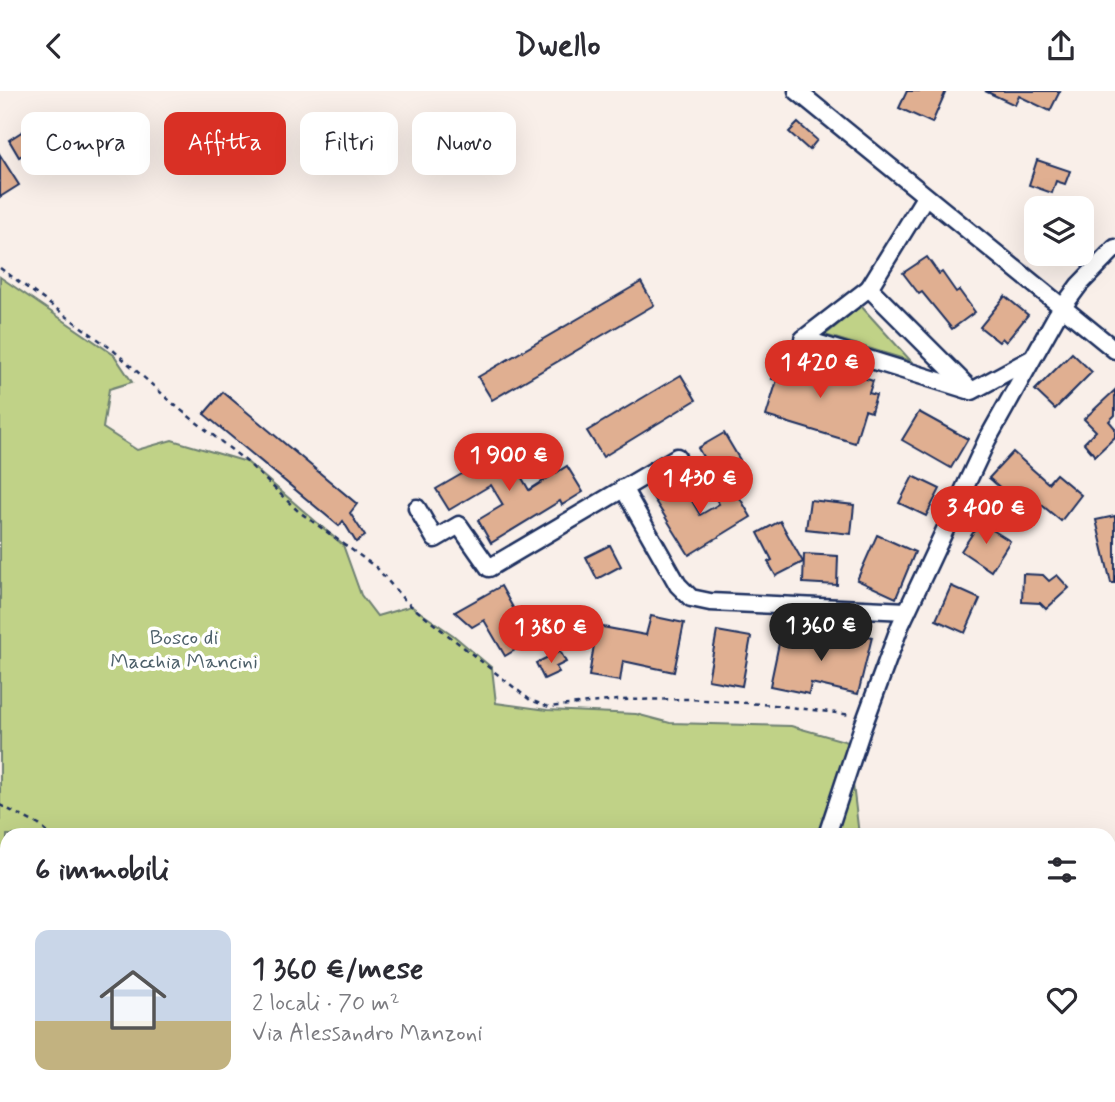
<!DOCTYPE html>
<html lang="it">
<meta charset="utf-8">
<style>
:root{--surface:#fff;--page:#f7f7f7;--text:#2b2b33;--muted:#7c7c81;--accent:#d93025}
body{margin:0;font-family:Mynerve,sans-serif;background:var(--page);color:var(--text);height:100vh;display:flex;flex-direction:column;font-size:26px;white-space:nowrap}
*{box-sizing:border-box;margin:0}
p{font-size:23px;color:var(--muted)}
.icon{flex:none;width:38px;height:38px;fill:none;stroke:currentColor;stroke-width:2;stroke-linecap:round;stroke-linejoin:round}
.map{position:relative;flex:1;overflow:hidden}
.details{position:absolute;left:0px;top:737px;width:1116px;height:275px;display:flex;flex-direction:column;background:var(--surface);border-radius:21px 21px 0 0;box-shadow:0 7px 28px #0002}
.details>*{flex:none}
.hud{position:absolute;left:21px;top:21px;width:700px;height:63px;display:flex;gap:14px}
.fabs{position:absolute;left:1024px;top:105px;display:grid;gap:14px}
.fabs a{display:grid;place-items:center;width:70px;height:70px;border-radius:14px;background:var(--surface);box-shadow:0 7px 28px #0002;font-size:35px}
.price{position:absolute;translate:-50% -60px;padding:0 16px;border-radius:24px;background:var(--accent);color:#fff;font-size:23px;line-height:46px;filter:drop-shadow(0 2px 4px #0008)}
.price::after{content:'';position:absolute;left:50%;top:42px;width:21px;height:16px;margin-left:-10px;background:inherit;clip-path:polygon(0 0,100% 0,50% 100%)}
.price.current{background:#222;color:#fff}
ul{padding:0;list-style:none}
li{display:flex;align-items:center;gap:21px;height:175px;padding:0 35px}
li span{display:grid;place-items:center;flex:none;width:196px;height:140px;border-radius:14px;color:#555}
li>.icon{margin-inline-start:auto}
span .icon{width:84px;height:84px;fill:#fffc;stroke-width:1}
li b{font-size:30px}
h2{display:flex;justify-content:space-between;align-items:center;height:84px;padding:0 35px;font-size:30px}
.chip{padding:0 24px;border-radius:14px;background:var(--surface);box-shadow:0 7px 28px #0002;font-size:24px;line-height:63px}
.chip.current{background:var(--accent);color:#fff}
header{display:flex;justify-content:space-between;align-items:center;height:91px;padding:0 35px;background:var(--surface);font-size:32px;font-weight:800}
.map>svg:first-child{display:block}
.green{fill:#c0d287;stroke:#6e8072;stroke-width:2}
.building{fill:#e0af91;stroke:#1b2f5e;stroke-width:2}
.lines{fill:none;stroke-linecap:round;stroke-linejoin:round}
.minor-casing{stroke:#1b2f5e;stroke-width:21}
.path{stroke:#1b2f5e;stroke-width:2.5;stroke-dasharray:5 5;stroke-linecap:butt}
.minor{stroke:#fff;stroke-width:16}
.labels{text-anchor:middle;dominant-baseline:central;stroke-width:7;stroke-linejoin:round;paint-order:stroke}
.park-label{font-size:21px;fill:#4d606a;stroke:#fff}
</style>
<header><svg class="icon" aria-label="back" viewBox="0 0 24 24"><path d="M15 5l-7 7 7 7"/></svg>Dwello<svg class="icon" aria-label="share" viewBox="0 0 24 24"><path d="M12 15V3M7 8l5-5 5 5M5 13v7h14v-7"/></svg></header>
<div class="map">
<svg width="1115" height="1011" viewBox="0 0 1115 1011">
<rect width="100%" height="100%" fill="#f9efe9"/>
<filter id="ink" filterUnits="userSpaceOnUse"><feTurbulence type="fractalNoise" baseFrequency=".0143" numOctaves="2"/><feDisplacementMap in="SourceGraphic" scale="14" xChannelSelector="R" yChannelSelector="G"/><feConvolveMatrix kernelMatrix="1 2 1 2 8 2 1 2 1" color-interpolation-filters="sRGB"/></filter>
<g filter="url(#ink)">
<g class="green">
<polygon points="0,186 114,264 132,291 109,298 103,337 137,359 172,349 247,371 343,454 361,504 377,525 411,515 453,544 492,577 496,612 547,619 636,623 670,632 791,635 848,651 859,744 7,744 7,1004 726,1005 718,1011 0,1011"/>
<polygon points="861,215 911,270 825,244"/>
<polygon points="914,1005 1052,1004 1054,1011 912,1011"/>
</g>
<g class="building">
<polygon points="907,0 946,0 932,32 899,17"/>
<polygon points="985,0 1060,0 1050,20 1019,5 1015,14"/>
<polygon points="798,32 817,49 809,59 789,41"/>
<polygon points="34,33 45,50 19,66 9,49"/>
<polygon points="0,64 19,94 0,106"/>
<polygon points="1037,69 1070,80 1065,93 1056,90 1052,102 1029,94"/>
<polygon points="927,166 939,183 942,181 956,201 959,199 975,221 952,238 922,201 919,203 903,182"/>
<polygon points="641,191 654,214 492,309 478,286"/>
<polygon points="1005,205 1028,224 1006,251 1002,247 999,251 980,236"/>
<polygon points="1072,262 1092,281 1055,318 1035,299"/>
<polygon points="786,263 807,269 805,277 849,290 851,283 873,290 869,302 876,304 871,321 865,319 855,352 766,325 777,289 772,288 776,274 782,276"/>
<polygon points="681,284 696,309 603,366 587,340"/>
<polygon points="1115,299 1115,324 1109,330 1115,337 1115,346 1095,365 1084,352 1096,340 1084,328"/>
<polygon points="223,301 357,413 350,422 365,445 356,451 343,430 339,435 204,323"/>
<polygon points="919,321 968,348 951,377 902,349"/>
<polygon points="724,342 740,369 713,384 698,357"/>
<polygon points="505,358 529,399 567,375 583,401 562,414 560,410 491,452 478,429 503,414 491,394 449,419 436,398"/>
<polygon points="1013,361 1048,392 1056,383 1081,404 1061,430 1020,396 1011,406 989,387"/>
<polygon points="913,385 940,398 926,425 899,412"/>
<polygon points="680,389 700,424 719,413 716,408 734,397 751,426 689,464 652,405"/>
<polygon points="810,409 854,414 851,443 806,438"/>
<polygon points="1115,425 1115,492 1111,492 1096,429"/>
<polygon points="780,430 803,471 776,485 768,471 772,469 758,442"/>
<polygon points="980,431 1010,450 991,480 961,460"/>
<polygon points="877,444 915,461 896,507 857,489"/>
<polygon points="610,454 621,475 597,488 586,466"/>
<polygon points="804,463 838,465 837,494 803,492"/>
<polygon points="1023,483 1043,484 1049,490 1057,484 1069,497 1046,518 1040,512 1022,511"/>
<polygon points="501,495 517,524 522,521 537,546 505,565 484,529 472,536 455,521"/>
<polygon points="951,495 980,508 965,542 936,529"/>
<polygon points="651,525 684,532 674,581 623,570 620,590 589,585 597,535 646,544"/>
<polygon points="839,538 872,546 858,603 811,592 809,603 770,595 781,543 835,553"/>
<polygon points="717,540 751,546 742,595 708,589"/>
<polygon points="560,560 566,571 556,576 559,581 544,588 536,572"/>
</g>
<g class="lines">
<g class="minor-casing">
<g id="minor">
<polyline points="797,0 1115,259"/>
<polyline points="925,106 869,197 972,300 1031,268"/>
<polyline points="869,197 803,248 968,299"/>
<polyline points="623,397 678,494 691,507 710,511 907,520"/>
<polyline points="417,417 435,448 459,434 489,477 677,366"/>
<polyline points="827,744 862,638 900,535 987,349 1057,224 1079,194 1115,157"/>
<polyline points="737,1011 739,1004"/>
</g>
</g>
<g class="path">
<polyline points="0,177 113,259 177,316 247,371 298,420 377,477 405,510 530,609 549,616 618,609 691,608 774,614 852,624"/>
<polyline points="0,714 39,734 50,744"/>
<polyline points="0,980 7,992"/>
<polyline points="20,1004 27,1011"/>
<polyline points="188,1004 191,1011"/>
</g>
<use href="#minor" class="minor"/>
</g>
</g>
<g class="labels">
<g class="park-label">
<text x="184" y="547">Bosco di<tspan x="184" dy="24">Macchia Mancini</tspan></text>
</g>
</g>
</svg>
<div class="fabs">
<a><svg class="icon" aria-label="layers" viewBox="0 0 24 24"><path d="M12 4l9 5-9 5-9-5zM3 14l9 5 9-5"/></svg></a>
</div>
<b class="price" style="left:820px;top:309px">1 420 €</b>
<b class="price" style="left:509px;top:402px">1 900 €</b>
<b class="price" style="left:700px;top:425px">1 430 €</b>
<b class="price" style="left:986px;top:455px">3 400 €</b>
<b class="price current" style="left:821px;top:572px">1 360 €</b>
<b class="price" style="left:551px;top:574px">1 380 €</b>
<div class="hud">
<a class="chip">Compra</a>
<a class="chip current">Affitta</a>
<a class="chip">Filtri</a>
<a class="chip">Nuovo</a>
</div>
<section class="details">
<h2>6 immobili<svg class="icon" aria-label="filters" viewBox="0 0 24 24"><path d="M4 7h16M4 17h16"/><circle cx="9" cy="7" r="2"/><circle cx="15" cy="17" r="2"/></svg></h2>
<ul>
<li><span style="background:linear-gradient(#c9d6e8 65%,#c2b280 0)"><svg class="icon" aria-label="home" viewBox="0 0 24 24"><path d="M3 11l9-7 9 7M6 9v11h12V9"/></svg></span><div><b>1 360 €/mese</b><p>2 locali · 70 m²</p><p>Via Alessandro Manzoni</p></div><svg class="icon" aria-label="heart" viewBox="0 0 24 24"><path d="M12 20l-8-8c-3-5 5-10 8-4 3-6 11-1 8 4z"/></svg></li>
</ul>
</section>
</div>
